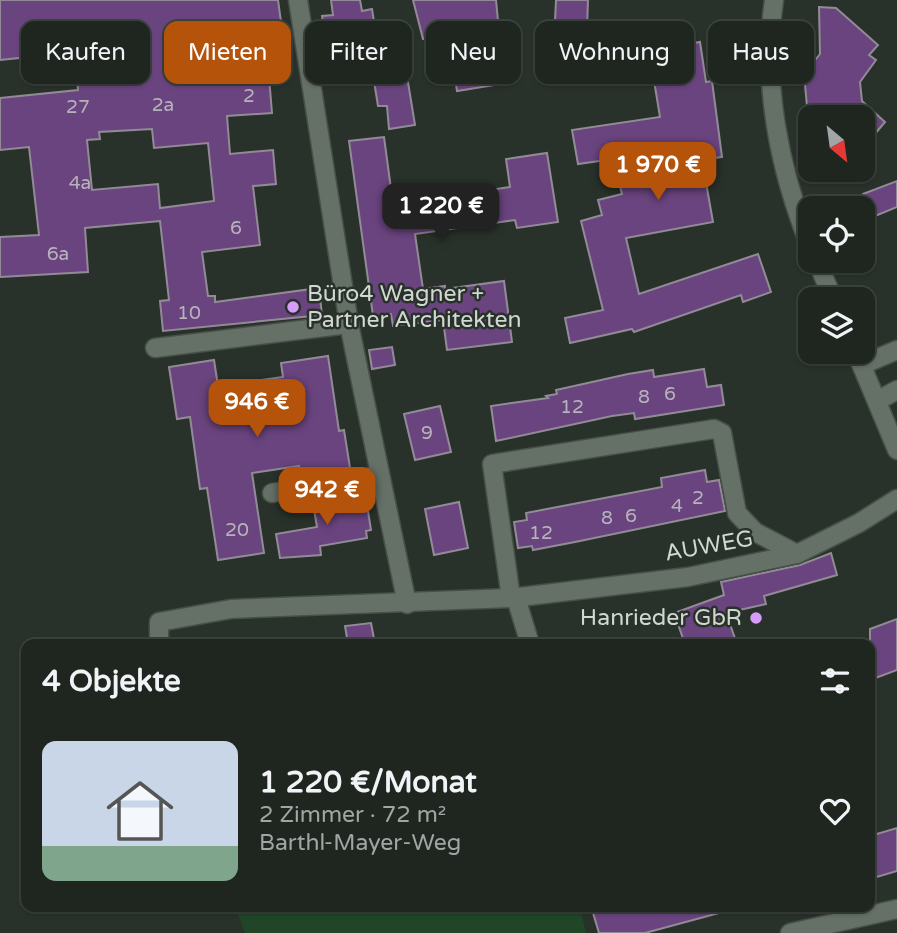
<!DOCTYPE html>
<html lang="de">
<meta charset="utf-8">
<style>
:root{--surface:#1f2620;--page:#2c322d;--text:#f1f3f6;--muted:#a1a5a5;--line:#3c433e;--accent:#b45309}
body{margin:0;font-family:"Varela Round",sans-serif;background:var(--page);color:var(--text);height:100vh;display:flex;flex-direction:column;font-size:26px;white-space:nowrap}
*{box-sizing:border-box;margin:0}
p{font-size:23px;color:var(--muted)}
.icon{flex:none;width:38px;height:38px;fill:none;stroke:currentColor;stroke-width:2;stroke-linecap:round;stroke-linejoin:round}
.map{position:relative;flex:1;overflow:hidden}
.panel{position:absolute;left:21px;top:639px;width:854px;height:273px;display:flex;flex-direction:column;background:var(--surface);border-radius:14px;box-shadow:0 2px 5px #0004,0 0 0 2px var(--line)}
.panel>*{flex:none}
.hud{position:absolute;left:21px;top:21px;width:856px;height:63px;display:flex;gap:14px}
.needle{width:46px;rotate:151deg}
.controls{position:absolute;left:798px;top:105px;display:grid;gap:14px}
.controls a{display:grid;place-items:center;width:77px;height:77px;border-radius:14px;background:var(--surface);box-shadow:0 2px 5px #0004,0 0 0 2px var(--line);font-size:35px}
.price{position:absolute;translate:-50% -60px;padding:0 16px;border-radius:14px;background:var(--accent);color:#fff;font-size:23px;line-height:46px;filter:drop-shadow(0 2px 4px #0008)}
.price::after{content:'';position:absolute;left:50%;top:42px;width:21px;height:16px;margin-left:-10px;background:inherit;clip-path:polygon(0 0,100% 0,50% 100%)}
.price.selected{background:#222;color:#fff}
ul{padding:0;list-style:none}
li{display:flex;align-items:center;gap:21px;height:175px;padding:0 21px}
li+li{border-top:2px solid var(--line)}
li span{display:grid;place-items:center;flex:none;width:196px;height:140px;border-radius:14px;color:#555}
li>.icon{margin-inline-start:auto}
span .icon{width:84px;height:84px;fill:#fffc;stroke-width:1}
li b{font-size:30px}
h2{display:flex;justify-content:space-between;align-items:center;height:84px;padding:0 21px;font-size:30px}
.pill{padding:0 24px;border-radius:14px;background:var(--surface);box-shadow:0 2px 5px #0004,0 0 0 2px var(--line);font-size:24px;line-height:63px}
.pill.selected{background:var(--accent);color:#fff}
.map>svg:first-child{display:block}
.green{fill:#204527}
.building{fill:#6a447f;stroke:#928b97;stroke-width:2;fill-rule:evenodd}
.lines{fill:none;stroke-linecap:round;stroke-linejoin:round}
.street-casing{stroke:#474f47;stroke-width:21}
.secondary-casing{stroke:#474f47;stroke-width:21}
.street{stroke:#657067;stroke-width:18}
.secondary{stroke:#657067;stroke-width:18}
.poi-dot{fill:#d79bf9;stroke:#29322a;stroke-width:2.5}
.labels{text-anchor:middle;dominant-baseline:central;stroke-width:5;stroke-linejoin:round;paint-order:stroke}
.number-label{font-size:19px;fill:#b7b2bc}
.poi-label{font-size:23px;fill:#d1d7d1;stroke:#29322a;text-anchor:start}
.street-label{font-size:23px;fill:#d1d7d1;stroke:#29322a}
</style>
<div class="map">
<svg width="897" height="933" viewBox="0 0 897 933">
<rect width="100%" height="100%" fill="#29322a"/>
<polygon class="green" points="235,907 580,907 586,933 245,933"/>
<g class="building">
<path d="M0 0H278L282 29 209 37 214 81 269 77 272 113 227 116 230 154 273 150 276 184 253 186 260 245 202 252 208 296H215V302L319 288 322 315 163 331 160 301 169 300 160 221 85 228 88 272 0 277V237L39 235 29 147 0 150V98L78 90 73 26 26 30 28 57 0 60ZM152 129 154 148 208 143 214 201 160 208 158 184 92 190 87 140 100 139 99 132Z"/>
<polygon points="331,0 360,0 362,11 372,9 377,41 327,48 322,16 333,15"/>
<polygon points="413,0 496,0 500,42 494,43 501,84 457,91 448,33 423,39"/>
<polygon points="556,0 588,0 585,85 552,84"/>
<polygon points="819,7 836,8 878,45 869,55 876,60 860,82 862,101 885,122 863,148 863,117 808,117 804,74 820,54"/>
<polygon points="700,42 706,82 712,81 722,157 702,160 713,222 626,238 639,294 758,254 771,292 743,302 741,295 634,332 632,329 570,343 565,318 603,310 581,221 602,215 598,200 622,194 613,159 578,164 572,130 660,117 649,50"/>
<polygon points="406,70 415,125 389,129 387,106 378,106 373,75"/>
<polygon points="384,137 391,189 405,187 407,202 510,187 506,159 547,153 558,222 517,228 515,220 415,234 423,289 445,286 445,289 504,281 512,342 447,350 443,320 393,326 391,314 373,316 349,141"/>
<polygon points="897,181 897,207 863,221 863,194"/>
<polygon points="392,347 395,365 372,369 369,350"/>
<polygon points="328,356 339,431 344,430 350,468 300,477 299,466 252,473 264,553 218,560 207,488 200,489 190,417 177,419 169,367 214,360 218,386 283,377 281,363"/>
<polygon points="704,369 707,387 721,385 724,405 635,419 634,413 612,416 496,441 491,406 548,398 546,396 557,394 556,390 628,374 653,370 654,377"/>
<polygon points="440,406 451,452 415,460 404,414"/>
<polygon points="705,470 707,482 719,480 725,511 575,542 533,550 532,546 518,548 514,522 527,520 526,513 662,487 661,478"/>
<polygon points="353,491 355,504 361,503 362,512 368,511 371,530 366,531 367,538 320,546 321,555 280,558 276,534 317,527 312,498"/>
<polygon points="459,502 468,548 434,555 425,509"/>
<polygon points="831,553 837,575 764,596 766,604 726,613 737,644 685,644 674,613 724,595 721,582 800,565"/>
<polygon points="897,619 897,670 870,680 870,629"/>
<polygon points="371,623 375,644 348,644 345,626"/>
<polygon points="897,828 897,871 870,879 870,836"/>
<polygon points="591,906 718,906 719,913 645,933 599,933"/>
</g>
<g class="lines">
<g class="street-casing">
<g id="street">
<polyline points="298,0 349,324 407,604"/>
<polyline points="155,348 349,324"/>
<polyline points="862,365 897,350"/>
<polyline points="877,401 897,390"/>
<polyline points="272,493 380,475"/>
<polyline points="511,598 492,464 714,429 722,433 737,513 755,532 797,554"/>
<polyline points="516,598 530,644"/>
<polyline points="159,644 159,622 231,609 511,598 688,577 797,554 859,523 897,499"/>
<polyline points="790,933 897,909"/>
</g>
</g>
<g class="secondary-casing">
<g id="secondary">
<path d="M774 0C762 83 779 169 810 246"/>
<polyline points="817,261 833,299"/>
<polyline points="856,352 897,450"/>
</g>
</g>
<use href="#street" class="street"/>
<use href="#secondary" class="secondary"/>
</g>
<g class="poi-dot">
<circle cx="293" cy="307" r="7"/>
<circle cx="756" cy="618" r="7"/>
</g>
<g class="labels">
<g class="number-label">
<text x="249" y="96">2</text>
<text x="163" y="105">2a</text>
<text x="78" y="107">27</text>
<text x="80" y="183">4a</text>
<text x="236" y="228">6</text>
<text x="58" y="254">6a</text>
<text x="189" y="313">10</text>
<text x="670" y="394">6</text>
<text x="644" y="397">8</text>
<text x="572" y="407">12</text>
<text x="427" y="433">9</text>
<text x="698" y="498">2</text>
<text x="677" y="506">4</text>
<text x="631" y="516">6</text>
<text x="607" y="518">8</text>
<text x="237" y="530">20</text>
<text x="541" y="533">12</text>
</g>
<g class="poi-label">
<text x="307" y="294">Büro4 Wagner +<tspan x="307" dy="26">Partner Architekten</tspan></text>
<text x="742" y="618" text-anchor="end">Hanrieder GbR</text>
</g>
<g class="street-label">
<text transform="translate(709 546) rotate(-10)">AUWEG</text>
</g>
</g>
</svg>
<div class="controls">
<a><svg class="needle" viewBox="-14 -14 28 28"><path d="M0-13l5 13h-10z" fill="#e53935"/><path d="M0 13l5-13h-10z" fill="#a1a5a5"/></svg></a>
<a><svg class="icon" aria-label="locate" viewBox="0 0 24 24"><circle cx="12" cy="12" r="6"/><path d="M12 2v4M12 18v4M2 12h4M18 12h4"/></svg></a>
<a><svg class="icon" aria-label="layers" viewBox="0 0 24 24"><path d="M12 4l9 5-9 5-9-5zM3 14l9 5 9-5"/></svg></a>
</div>
<b class="price" style="left:658px;top:202px">1 970 €</b>
<b class="price selected" style="left:441px;top:243px">1 220 €</b>
<b class="price" style="left:257px;top:439px">946 €</b>
<b class="price" style="left:327px;top:527px">942 €</b>
<div class="hud">
<a class="pill">Kaufen</a>
<a class="pill selected">Mieten</a>
<a class="pill">Filter</a>
<a class="pill">Neu</a>
<a class="pill">Wohnung</a>
<a class="pill">Haus</a>
</div>
<section class="panel">
<h2>4 Objekte<svg class="icon" aria-label="filters" viewBox="0 0 24 24"><path d="M4 7h16M4 17h16"/><circle cx="9" cy="7" r="2"/><circle cx="15" cy="17" r="2"/></svg></h2>
<ul>
<li><span style="background:linear-gradient(#c9d6e8 75%,#7fa58c 0)"><svg class="icon" aria-label="home" viewBox="0 0 24 24"><path d="M3 11l9-7 9 7M6 9v11h12V9"/></svg></span><div><b>1 220 €/Monat</b><p>2 Zimmer · 72 m²</p><p>Barthl-Mayer-Weg</p></div><svg class="icon" aria-label="heart" viewBox="0 0 24 24"><path d="M12 20l-8-8c-3-5 5-10 8-4 3-6 11-1 8 4z"/></svg></li>
</ul>
</section>
</div>
